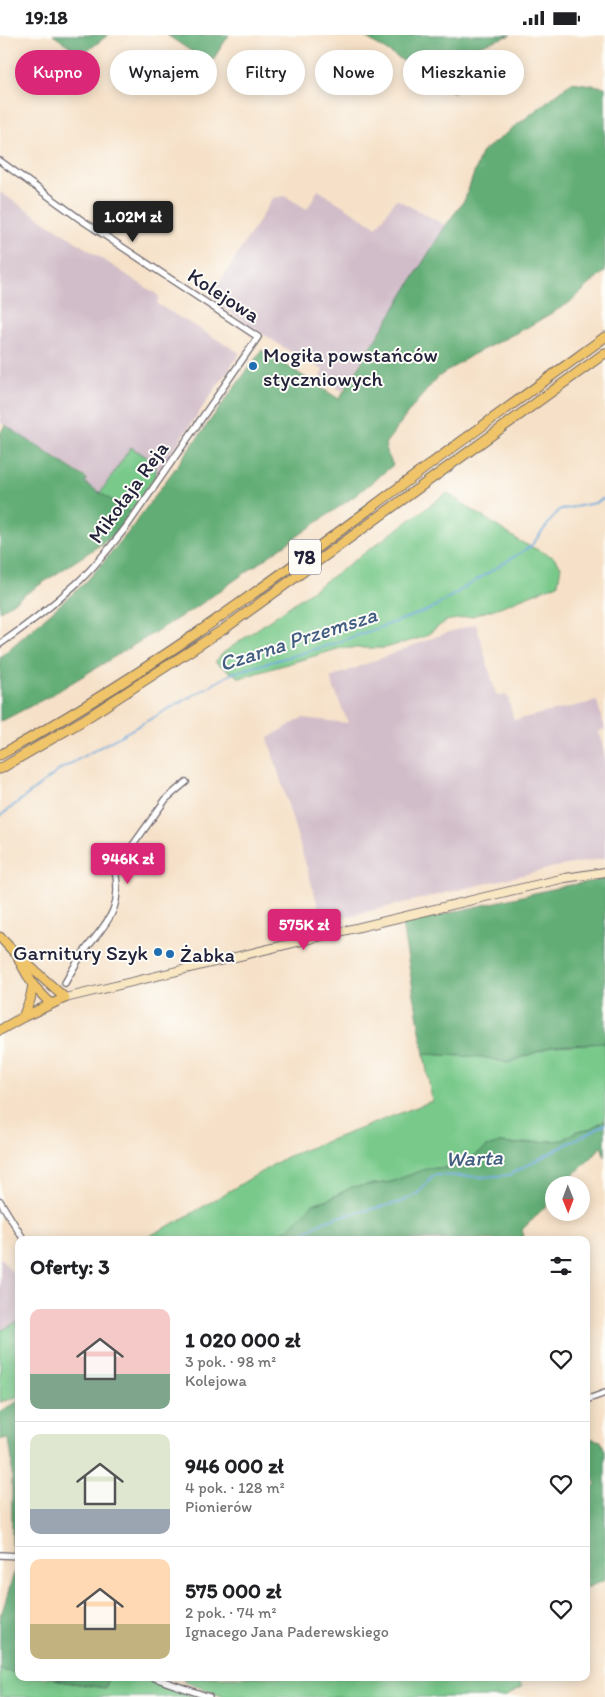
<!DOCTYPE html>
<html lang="pl">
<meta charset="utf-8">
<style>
:root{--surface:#fff;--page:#f6f6f6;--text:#202124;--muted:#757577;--line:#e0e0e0;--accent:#db2777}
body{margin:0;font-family:Itim,sans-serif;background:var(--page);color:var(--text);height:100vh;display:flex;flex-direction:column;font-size:19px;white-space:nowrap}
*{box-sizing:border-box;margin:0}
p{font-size:16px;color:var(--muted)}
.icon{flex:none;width:28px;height:28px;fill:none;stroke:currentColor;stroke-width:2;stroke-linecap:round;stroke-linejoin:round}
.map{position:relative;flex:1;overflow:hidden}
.details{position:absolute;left:15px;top:1201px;width:575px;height:445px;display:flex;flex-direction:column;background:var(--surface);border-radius:10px;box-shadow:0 2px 12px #0003}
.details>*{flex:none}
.banner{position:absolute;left:15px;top:15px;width:575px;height:45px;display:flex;gap:10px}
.needle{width:32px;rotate:179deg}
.buttons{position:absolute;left:545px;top:1141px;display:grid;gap:10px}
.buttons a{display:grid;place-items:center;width:45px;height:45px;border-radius:50%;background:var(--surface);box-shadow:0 2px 12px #0003;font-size:25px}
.price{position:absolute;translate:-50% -42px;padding:0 11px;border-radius:5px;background:var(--accent);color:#fff;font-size:16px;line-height:32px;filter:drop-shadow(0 1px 2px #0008)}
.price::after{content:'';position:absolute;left:50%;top:30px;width:15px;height:11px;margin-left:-8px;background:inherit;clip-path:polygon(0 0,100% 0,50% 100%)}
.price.on{background:#222;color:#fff}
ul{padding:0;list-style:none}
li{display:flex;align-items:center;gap:15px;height:125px;padding:0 15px}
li+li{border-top:1px solid var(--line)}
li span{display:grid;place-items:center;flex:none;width:140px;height:100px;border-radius:10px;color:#555}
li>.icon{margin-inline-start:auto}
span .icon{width:60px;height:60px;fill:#fffc;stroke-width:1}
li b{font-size:21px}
h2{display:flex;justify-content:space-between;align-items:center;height:60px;padding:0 15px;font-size:21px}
.chip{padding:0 18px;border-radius:22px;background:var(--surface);box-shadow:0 2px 12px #0003;font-size:18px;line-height:45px}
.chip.on{background:var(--accent);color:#fff}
.status{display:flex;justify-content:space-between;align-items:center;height:35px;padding:0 25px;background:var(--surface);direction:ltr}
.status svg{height:14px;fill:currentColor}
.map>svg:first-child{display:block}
.industrial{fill:#d1bdc9}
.green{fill:#78c98a;stroke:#4d7662}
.forest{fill:#62ad76;stroke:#426858}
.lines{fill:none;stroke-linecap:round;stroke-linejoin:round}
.stream{stroke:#66a6d9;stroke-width:2}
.minor-casing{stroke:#6c656c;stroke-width:8}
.secondary-casing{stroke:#6c656c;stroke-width:10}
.primary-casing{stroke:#6c656c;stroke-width:11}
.minor{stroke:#fff;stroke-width:5.5}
.secondary{stroke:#f9e7c3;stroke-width:8}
.primary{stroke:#f0c469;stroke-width:9}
.poi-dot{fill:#1f6fb2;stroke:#fdfcf7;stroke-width:2}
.labels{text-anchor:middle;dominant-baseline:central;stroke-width:4;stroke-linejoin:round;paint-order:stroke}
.shield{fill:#fdfcf7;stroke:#646373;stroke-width:1}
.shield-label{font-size:20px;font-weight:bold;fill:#22223b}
.street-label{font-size:21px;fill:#22223b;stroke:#fdfcf7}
.poi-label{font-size:21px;fill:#22223b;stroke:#fdfcf7;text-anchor:start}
.water-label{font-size:22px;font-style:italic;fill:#415d82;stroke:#fdfcf7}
</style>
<div class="status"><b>19:18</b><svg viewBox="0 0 49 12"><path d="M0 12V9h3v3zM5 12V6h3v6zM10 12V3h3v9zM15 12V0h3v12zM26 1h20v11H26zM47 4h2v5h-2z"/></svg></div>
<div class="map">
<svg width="605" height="1662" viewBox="0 0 605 1662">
<rect width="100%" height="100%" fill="#fdfcf7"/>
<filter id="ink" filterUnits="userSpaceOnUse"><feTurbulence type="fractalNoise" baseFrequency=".02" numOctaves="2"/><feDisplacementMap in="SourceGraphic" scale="10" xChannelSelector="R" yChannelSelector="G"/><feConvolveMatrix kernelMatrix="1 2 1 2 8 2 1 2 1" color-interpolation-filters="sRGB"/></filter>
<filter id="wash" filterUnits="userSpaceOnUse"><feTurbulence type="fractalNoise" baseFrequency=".0096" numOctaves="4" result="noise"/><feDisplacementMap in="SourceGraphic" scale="20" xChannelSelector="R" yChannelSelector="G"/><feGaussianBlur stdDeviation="1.12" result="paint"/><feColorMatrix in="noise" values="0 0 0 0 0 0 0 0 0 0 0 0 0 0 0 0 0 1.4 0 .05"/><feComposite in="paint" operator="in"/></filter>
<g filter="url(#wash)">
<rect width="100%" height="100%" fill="#f6e1c8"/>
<g class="industrial">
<polygon points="318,155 377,192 396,164 449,192 342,356 320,342 323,335 294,319 218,270 215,255 273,163 285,161 307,174"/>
<polygon points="0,157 159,261 157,269 240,318 130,477 84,448 87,443 0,387"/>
<polygon points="476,589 496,659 500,661 505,659 508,662 514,685 597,666 605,694 599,696 605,722 605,823 556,832 323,887 268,703 302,683 348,688 330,643 443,599"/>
<polygon points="0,1222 19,1246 19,1286 0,1296"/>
</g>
<g class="green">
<path d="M131 412C141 419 157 425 156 440L130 477 100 458Z"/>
<polygon points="447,458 521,507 553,522 561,531 558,549 500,572 472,581 446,586 424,602 385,613 341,613 240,643 215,627 223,618 337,538"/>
<polygon points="605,1008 605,1085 592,1093 577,1096 563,1105 515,1109 500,1108 487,1112 464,1128 444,1133 428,1133 391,1147 352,1152 329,1164 313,1169 288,1194 269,1205 142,1205 189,1180 286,1122 432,1066 424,1019 483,1022 508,1028 552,1011"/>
<polygon points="19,1286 19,1361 5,1366 2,1365 2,1367 0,1367 0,1296"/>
<polygon points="0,1635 19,1638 19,1642 52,1643 66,1647 105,1653 108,1643 142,1643 197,1662 0,1662"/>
<polygon points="186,1642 518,1642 522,1652 504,1662 224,1662 183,1646"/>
</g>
<g class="forest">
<polygon points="53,0 108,0 82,20"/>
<polygon points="167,0 229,0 210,29"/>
<polygon points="362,0 511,0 476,12 454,58"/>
<polygon points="572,47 605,52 605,236 569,268 526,293 472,320 438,342 414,370 385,409 388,420 393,430 356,460 198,571 50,661 0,687 0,622 86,547 127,499 262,315 339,364 444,193 465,164 481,118"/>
<polygon points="5,390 87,444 85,448 130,477 115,500 0,576 0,399"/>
<polygon points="605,844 605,1008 552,1011 508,1028 483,1022 424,1019 402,889 565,851"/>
<polygon points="605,1085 605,1122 601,1111 596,1118 563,1150 554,1150 554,1163 522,1195 525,1205 269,1205 288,1194 313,1169 329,1164 352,1152 391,1147 428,1133 444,1133 464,1128 487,1112 500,1108 515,1109 563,1105 577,1096 592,1093"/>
<polygon points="19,1366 19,1517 12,1517 12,1425 9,1404 0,1404 0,1376"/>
<polygon points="586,1402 601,1406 605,1416 605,1545 586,1553 586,1454 596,1450 586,1428"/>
<polygon points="17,1528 19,1528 19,1638 0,1635 0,1584"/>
<polygon points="52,1643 108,1643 106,1653 66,1647"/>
</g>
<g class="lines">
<g class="stream">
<polyline points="0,781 61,734 233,638 336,608 429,575 531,511 559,475 595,468 605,463"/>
<path d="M290 1205 326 1185 401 1167C409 1163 418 1160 423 1153 428 1148 428 1143 434 1140L483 1142 509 1140 605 1089"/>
</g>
</g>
</g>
<g filter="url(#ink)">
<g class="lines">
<g class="minor-casing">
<g id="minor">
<path d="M0 126 80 184 258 302 127 491C111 511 95 532 76 549 52 571 26 591 0 609"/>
<path d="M65 948C70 939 75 930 81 921 103 890 124 878 115 835L166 764 186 747"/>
<polyline points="0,1166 24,1205"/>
<polyline points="586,1365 605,1358"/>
<polyline points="0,1520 19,1521"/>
<polyline points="152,1642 209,1662"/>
</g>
</g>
<g class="secondary-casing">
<polyline id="secondary" points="65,963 514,855 565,843 605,837"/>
</g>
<g class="primary-casing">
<g id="primary">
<path d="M0 720C129 650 249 563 367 476 446 417 525 360 605 302"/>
<polyline points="0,734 82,686 224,594 605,318"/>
<polyline points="0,902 15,918 65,963 23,982 0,995"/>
<polyline points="19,925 33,950 51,969"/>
<polyline points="23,982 30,965 33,950"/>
</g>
</g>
<use href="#minor" class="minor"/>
<use href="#secondary" class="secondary"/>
<use href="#primary" class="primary"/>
</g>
</g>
<g class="poi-dot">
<circle cx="253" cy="331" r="5"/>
<circle cx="158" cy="917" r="5"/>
<circle cx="170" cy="919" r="5"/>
</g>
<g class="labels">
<rect class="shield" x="289" y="504.5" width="32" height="35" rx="4"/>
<g class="shield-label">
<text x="305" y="522">78</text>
</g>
<g class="street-label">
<text transform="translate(224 260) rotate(33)">Kolejowa</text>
<text transform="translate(128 457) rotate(-54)">Mikołaja Reja</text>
</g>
<g class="poi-label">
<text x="263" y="319">Mogiła powstańców<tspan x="263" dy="24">styczniowych</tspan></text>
<text x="148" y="917" text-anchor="end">Garnitury Szyk</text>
<text x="180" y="919">Żabka</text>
</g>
<g class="water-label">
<text transform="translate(298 604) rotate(-18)">Czarna Przemsza</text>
<text transform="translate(474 1123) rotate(-2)">Warta</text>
</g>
</g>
</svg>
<div class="buttons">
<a><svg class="needle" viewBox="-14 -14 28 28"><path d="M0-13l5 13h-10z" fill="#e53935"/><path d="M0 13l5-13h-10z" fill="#757577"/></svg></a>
</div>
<b class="price on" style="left:133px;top:208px">1.02M zł</b>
<b class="price" style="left:128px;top:850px">946K zł</b>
<b class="price" style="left:304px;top:916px">575K zł</b>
<div class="banner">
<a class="chip on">Kupno</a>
<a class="chip">Wynajem</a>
<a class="chip">Filtry</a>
<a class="chip">Nowe</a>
<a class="chip">Mieszkanie</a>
</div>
<section class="details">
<h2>Oferty: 3<svg class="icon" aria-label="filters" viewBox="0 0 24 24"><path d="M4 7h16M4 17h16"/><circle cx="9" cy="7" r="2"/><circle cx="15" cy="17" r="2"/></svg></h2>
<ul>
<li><span style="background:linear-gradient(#f6c9c9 65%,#7fa58c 0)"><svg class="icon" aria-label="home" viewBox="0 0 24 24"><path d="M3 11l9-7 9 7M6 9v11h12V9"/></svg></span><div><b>1 020 000 zł</b><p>3 pok. · 98 m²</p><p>Kolejowa</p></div><svg class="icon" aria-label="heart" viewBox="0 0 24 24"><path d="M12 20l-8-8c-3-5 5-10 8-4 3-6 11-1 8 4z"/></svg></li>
<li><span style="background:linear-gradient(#dfe7d0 75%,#9aa5b1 0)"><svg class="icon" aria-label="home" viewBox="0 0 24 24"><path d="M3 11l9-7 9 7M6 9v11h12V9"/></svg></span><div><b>946 000 zł</b><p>4 pok. · 128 m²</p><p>Pionierów</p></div><svg class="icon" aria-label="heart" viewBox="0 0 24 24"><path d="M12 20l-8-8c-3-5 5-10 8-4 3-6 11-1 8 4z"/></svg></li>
<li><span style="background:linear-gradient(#ffd9b3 65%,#c2b280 0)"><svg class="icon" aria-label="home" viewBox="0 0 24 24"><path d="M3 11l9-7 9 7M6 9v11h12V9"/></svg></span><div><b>575 000 zł</b><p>2 pok. · 74 m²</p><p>Ignacego Jana Paderewskiego</p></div><svg class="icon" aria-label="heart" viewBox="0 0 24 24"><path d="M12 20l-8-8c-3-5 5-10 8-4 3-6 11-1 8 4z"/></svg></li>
</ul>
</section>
</div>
